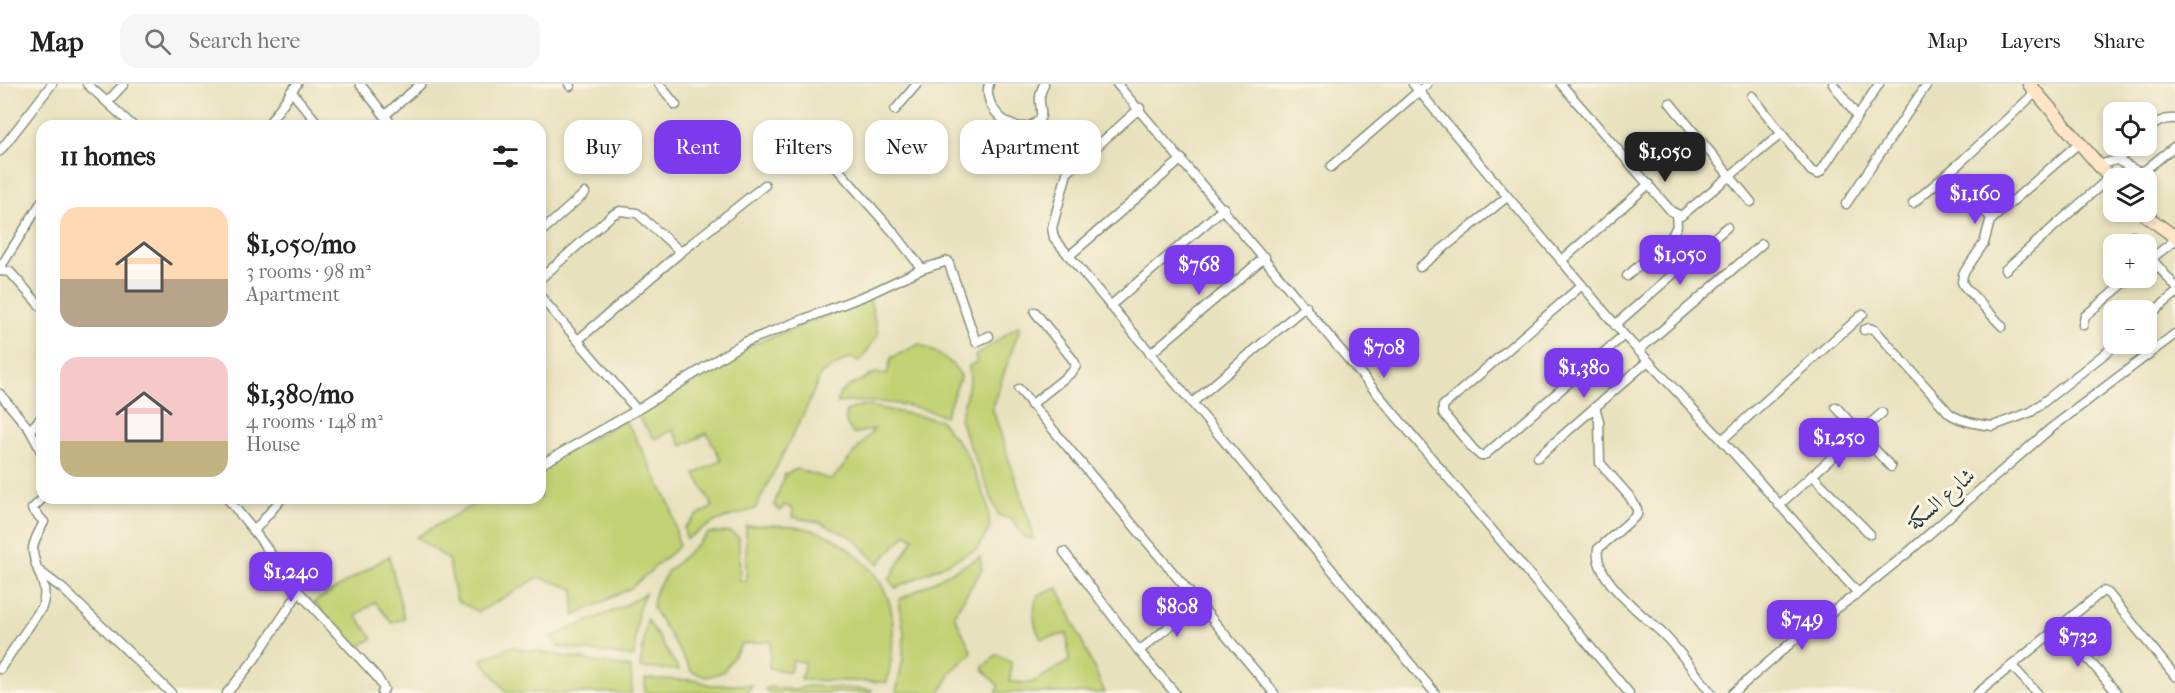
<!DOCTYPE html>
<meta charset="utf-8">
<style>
:root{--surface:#fff;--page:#f6f6f6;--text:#202124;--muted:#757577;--line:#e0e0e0;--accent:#7c3aed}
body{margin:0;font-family:"IM FELL French Canon",Amiri,serif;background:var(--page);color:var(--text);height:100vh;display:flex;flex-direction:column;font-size:22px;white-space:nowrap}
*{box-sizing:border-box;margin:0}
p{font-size:20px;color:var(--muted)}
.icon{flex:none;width:33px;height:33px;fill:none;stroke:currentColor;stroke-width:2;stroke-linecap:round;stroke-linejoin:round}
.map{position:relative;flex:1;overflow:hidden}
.drawer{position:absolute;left:36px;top:36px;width:510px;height:384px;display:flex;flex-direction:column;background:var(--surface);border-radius:18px;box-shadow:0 3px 9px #0003}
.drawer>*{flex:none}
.banner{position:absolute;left:564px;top:36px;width:570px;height:54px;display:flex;gap:12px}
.buttons{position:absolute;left:2103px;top:18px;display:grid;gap:12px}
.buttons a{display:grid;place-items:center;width:54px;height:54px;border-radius:12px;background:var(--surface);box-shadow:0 3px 9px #0003;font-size:30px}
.price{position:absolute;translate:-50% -51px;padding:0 14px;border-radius:12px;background:var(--accent);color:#fff;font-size:20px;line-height:39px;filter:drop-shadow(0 2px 3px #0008)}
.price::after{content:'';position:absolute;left:50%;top:36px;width:18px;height:14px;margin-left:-9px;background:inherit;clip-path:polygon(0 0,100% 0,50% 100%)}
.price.on{background:#222;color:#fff}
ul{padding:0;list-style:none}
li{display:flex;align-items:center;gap:18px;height:150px;padding:0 24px}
li span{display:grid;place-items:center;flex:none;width:168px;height:120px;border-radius:18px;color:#555}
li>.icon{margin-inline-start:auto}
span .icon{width:72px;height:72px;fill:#fffc;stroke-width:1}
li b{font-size:26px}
h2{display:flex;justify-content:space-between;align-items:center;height:72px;padding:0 24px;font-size:26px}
.tag{padding:0 21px;border-radius:18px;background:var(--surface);box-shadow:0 3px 9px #0003;font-size:21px;line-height:54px}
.tag.on{background:var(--accent);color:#fff}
header{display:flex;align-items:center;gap:36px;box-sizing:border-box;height:84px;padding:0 30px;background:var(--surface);border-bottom:2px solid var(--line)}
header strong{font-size:28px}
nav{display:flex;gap:33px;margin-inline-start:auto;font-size:21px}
.search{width:420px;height:54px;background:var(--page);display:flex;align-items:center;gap:15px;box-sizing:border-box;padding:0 21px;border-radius:18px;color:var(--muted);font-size:22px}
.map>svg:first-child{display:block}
.green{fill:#c2d173;stroke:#708754;stroke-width:1.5}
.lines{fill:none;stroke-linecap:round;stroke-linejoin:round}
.street-casing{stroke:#848f78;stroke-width:11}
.secondary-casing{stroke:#848f78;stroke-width:15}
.street{stroke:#fff;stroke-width:8}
.secondary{stroke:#ffe4c6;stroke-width:12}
.labels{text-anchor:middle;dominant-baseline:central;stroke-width:6;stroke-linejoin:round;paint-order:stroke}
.street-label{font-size:22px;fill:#1f3d34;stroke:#fcf5e5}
</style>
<header>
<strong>Map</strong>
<div class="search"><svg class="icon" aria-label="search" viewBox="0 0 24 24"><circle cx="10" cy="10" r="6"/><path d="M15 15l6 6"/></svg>Search here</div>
<nav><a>Map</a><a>Layers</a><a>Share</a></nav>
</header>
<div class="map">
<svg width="2175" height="609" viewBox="0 0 2175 609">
<rect width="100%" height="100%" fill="#fcf5e5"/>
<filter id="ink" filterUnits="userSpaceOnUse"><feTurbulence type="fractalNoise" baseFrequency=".0167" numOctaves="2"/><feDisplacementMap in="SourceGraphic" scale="12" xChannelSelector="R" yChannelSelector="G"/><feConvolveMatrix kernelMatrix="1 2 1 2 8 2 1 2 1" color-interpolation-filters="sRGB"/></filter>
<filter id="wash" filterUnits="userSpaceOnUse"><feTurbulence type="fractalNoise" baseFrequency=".008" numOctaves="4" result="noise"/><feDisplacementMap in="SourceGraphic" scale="24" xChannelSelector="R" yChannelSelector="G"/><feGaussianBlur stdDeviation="1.35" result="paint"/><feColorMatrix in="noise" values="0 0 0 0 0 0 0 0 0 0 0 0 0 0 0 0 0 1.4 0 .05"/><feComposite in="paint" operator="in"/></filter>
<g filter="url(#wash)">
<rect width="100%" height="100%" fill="#e8e1bd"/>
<g class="green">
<polygon points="870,215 878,251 860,277 849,274 821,290 807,323 755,425 716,437 686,455 684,444 696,432 713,423 695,390 721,376 707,349 682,362 673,346 655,355 635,329 753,260"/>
<polygon points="1018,242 1020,244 992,323 1035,455 1024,453 1012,435 999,432 966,353 960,334 970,297 969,282 977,278 975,272"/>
<path d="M919 260C936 268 951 275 961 292L945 332C908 319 875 315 837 319L840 309 850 302 875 289 887 291 891 274Z"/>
<polygon points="863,321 940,336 965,367 987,417 990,444 977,465 896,504 889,496 914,454 906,450 878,480 855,455 819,438 792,433 793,425 784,421 780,427 774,421 785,390 797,385 832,396 874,345 853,350 846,338 846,327"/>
<polygon points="624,336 632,347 671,423 679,462 631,504 574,532 574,505 539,493 479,528 457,517 448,475 416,453 485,414 540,414 540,383"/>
<path d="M768 441C786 442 805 442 822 449 852 462 884 492 891 525 895 546 892 577 887 598L801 596 805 578 793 576 790 588 769 584 771 557 742 560 723 588 706 593 692 588 653 524 655 508 668 487 709 449 731 448 739 454 740 497H746V442Z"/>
<polygon points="389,472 404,534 392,539 375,518 356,532 373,554 355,565 314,518"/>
<polygon points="980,473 982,485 954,530 972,569 952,587 940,609 896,609 903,575 904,549 899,516"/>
<path d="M1058 504 1105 609H996L999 603 982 584 997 570 1011 578 1010 598 1032 599 1069 577 1067 550 1041 555C1033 541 1032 526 1038 511Z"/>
<polygon points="645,509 638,526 634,573 559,563 551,553 622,523"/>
<polygon points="647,535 679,586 640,584"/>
<polygon points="511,563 631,584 632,609 507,609 481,575"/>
<polygon points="645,595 697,596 710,601 753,601 746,609 645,609"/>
<polygon points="807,602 872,606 870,609 769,609 765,605 769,603 795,606"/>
</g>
</g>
<g filter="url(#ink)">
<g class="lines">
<g class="street-casing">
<g id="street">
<polyline points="87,0 133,42"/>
<polyline points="360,0 393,42"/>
<polyline points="569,0 570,2"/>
<polyline points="659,0 676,21"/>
<path d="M989 0C981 24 1017 58 1039 36 1044 30 1039 21 1040 14 1040 9 1042 5 1044 0"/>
<polyline points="1117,0 1629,609"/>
<polyline points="1413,0 1624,251 1722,356 1858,509"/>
<polyline points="1561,0 1671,127 1681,132 1781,50"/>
<polyline points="1833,0 1857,32"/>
<polyline points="291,7 320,42"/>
<polyline points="1752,12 1811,87 1817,90 1821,87 1879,0"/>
<polyline points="107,18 124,0"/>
<polyline points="1670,19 1751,118"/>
<polyline points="1140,24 1067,89 1052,144 1054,154 1435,609"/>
<polyline points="895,26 917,0"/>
<polyline points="384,32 421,0"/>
<polyline points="267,42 297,0"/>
<path d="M2146 48C2153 39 2164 34 2175 35"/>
<polyline points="0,67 52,0"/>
<polyline points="2117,76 2139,88 2145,86 2175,62"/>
<polyline points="2098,81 2117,76 2134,62"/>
<polyline points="835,82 896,151 922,185"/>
<polyline points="1331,83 1427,0"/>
<polyline points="1976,118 1992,135"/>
<polyline points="1913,119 1962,77 2036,8"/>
<polyline points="1846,120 1927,0"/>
<polyline points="540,149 585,109"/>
<polyline points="2132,151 2140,160"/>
<polyline points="2146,168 2175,202"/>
<polyline points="1069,172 1182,75"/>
<polyline points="1561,177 1649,100"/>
<polyline points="2146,179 2175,156"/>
<polyline points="1420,183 1507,113"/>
<polyline points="0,184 42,117"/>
<polyline points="2005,186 2109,94"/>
<polyline points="0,187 10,188 42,224"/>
<polyline points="1627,192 1671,154 1677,142 1676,131"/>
<polyline points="540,195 612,131 620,127 637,129 681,168"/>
<polyline points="1582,201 1443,322 1443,329 1474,366 1481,372 1486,370 1624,251"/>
<polyline points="540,212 637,326"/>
<polyline points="1110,222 1224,124"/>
<polyline points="2146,234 2175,210"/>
<polyline points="1615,241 1727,143"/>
<polyline points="2083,241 2085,232 2130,194"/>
<polyline points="2002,242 1964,202 1962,198 1963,190 1984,159 1990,137 2079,59"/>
<path d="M1864 246 1869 244 1875 246 1950 330C1961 337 1979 341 1993 342L2031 328 2117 260"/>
<polyline points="578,256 681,168 765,101"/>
<polyline points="1638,267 1762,160"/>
<polyline points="1150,270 1265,173"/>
<polyline points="1019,305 1274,609"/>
<polyline points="0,310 30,346"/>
<polyline points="1192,319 1306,222"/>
<polyline points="1031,321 1072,288 1076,282 1074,277 1035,228"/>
<path d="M1595 323 1599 337 1600 379 1629 412 1637 425V431L1598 465C1593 494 1642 530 1661 548 1679 565 1695 589 1711 609"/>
<polyline points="1836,323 1891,383"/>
<polyline points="42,333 30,346 42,369"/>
<polyline points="1722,356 1863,230"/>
<polyline points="1538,373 1648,277"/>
<polyline points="540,381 637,326 745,258 869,210 922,185 948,177 976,258 989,252"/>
<polyline points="1812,391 1870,450"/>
<polyline points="227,414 254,447 299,508 377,593 384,605 382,609"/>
<polyline points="1779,421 1882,329"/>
<polyline points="254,447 282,414"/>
<polyline points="1064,468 1139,567 1175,609"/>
<polyline points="39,487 63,505 171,609"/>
<polyline points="2060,542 2117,609"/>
<polyline points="1139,567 1198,519"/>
<polyline points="2012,582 2037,609"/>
<path d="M0 585 42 523C51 498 32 486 33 464 34 455 40 446 44 438L32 425 43 414"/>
<polyline points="227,609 254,576 299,508"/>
<polyline points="1733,609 1800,551 1858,509 1905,471 2050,345 2175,250"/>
<polyline points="1978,609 2103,507 2108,509 2175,592"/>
</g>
</g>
<g class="secondary-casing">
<g id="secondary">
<polyline points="2029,0 2114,99"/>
<polyline points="2141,128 2175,153"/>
</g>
</g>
<use href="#street" class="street"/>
<use href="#secondary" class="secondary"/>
</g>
</g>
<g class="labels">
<g class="street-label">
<text transform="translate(1941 415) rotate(-41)">شارع السكة</text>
</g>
</g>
</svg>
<div class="buttons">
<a><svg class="icon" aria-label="locate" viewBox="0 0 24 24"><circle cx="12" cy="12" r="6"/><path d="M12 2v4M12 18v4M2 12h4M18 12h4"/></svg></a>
<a><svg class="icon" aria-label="layers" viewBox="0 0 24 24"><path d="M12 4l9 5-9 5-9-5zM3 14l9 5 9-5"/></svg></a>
<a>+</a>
<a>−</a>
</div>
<b class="price on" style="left:1665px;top:99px">$1,050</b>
<b class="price" style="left:1975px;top:141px">$1,160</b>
<b class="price" style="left:1680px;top:202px">$1,050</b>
<b class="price" style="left:1199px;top:212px">$768</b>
<b class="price" style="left:1384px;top:295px">$708</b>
<b class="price" style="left:1584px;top:315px">$1,380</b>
<b class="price" style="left:1839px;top:385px">$1,250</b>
<b class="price" style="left:291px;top:519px">$1,240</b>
<b class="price" style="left:1177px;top:554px">$808</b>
<b class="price" style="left:1802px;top:567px">$749</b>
<b class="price" style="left:2078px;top:584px">$732</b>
<div class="banner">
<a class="tag">Buy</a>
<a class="tag on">Rent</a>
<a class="tag">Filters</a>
<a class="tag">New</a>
<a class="tag">Apartment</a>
</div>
<section class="drawer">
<h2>11 homes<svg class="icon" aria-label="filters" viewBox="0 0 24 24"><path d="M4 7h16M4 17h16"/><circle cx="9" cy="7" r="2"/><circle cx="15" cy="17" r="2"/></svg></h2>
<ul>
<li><span style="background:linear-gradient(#ffd9b3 60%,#b9a48a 0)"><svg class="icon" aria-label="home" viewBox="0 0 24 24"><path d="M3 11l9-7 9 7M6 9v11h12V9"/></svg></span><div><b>$1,050/mo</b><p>3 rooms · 98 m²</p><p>Apartment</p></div></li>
<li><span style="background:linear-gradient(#f6c9c9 70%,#c2b280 0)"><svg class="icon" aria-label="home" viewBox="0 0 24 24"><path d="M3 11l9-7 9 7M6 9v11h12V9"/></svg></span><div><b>$1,380/mo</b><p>4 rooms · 148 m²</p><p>House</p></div></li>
</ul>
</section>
</div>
